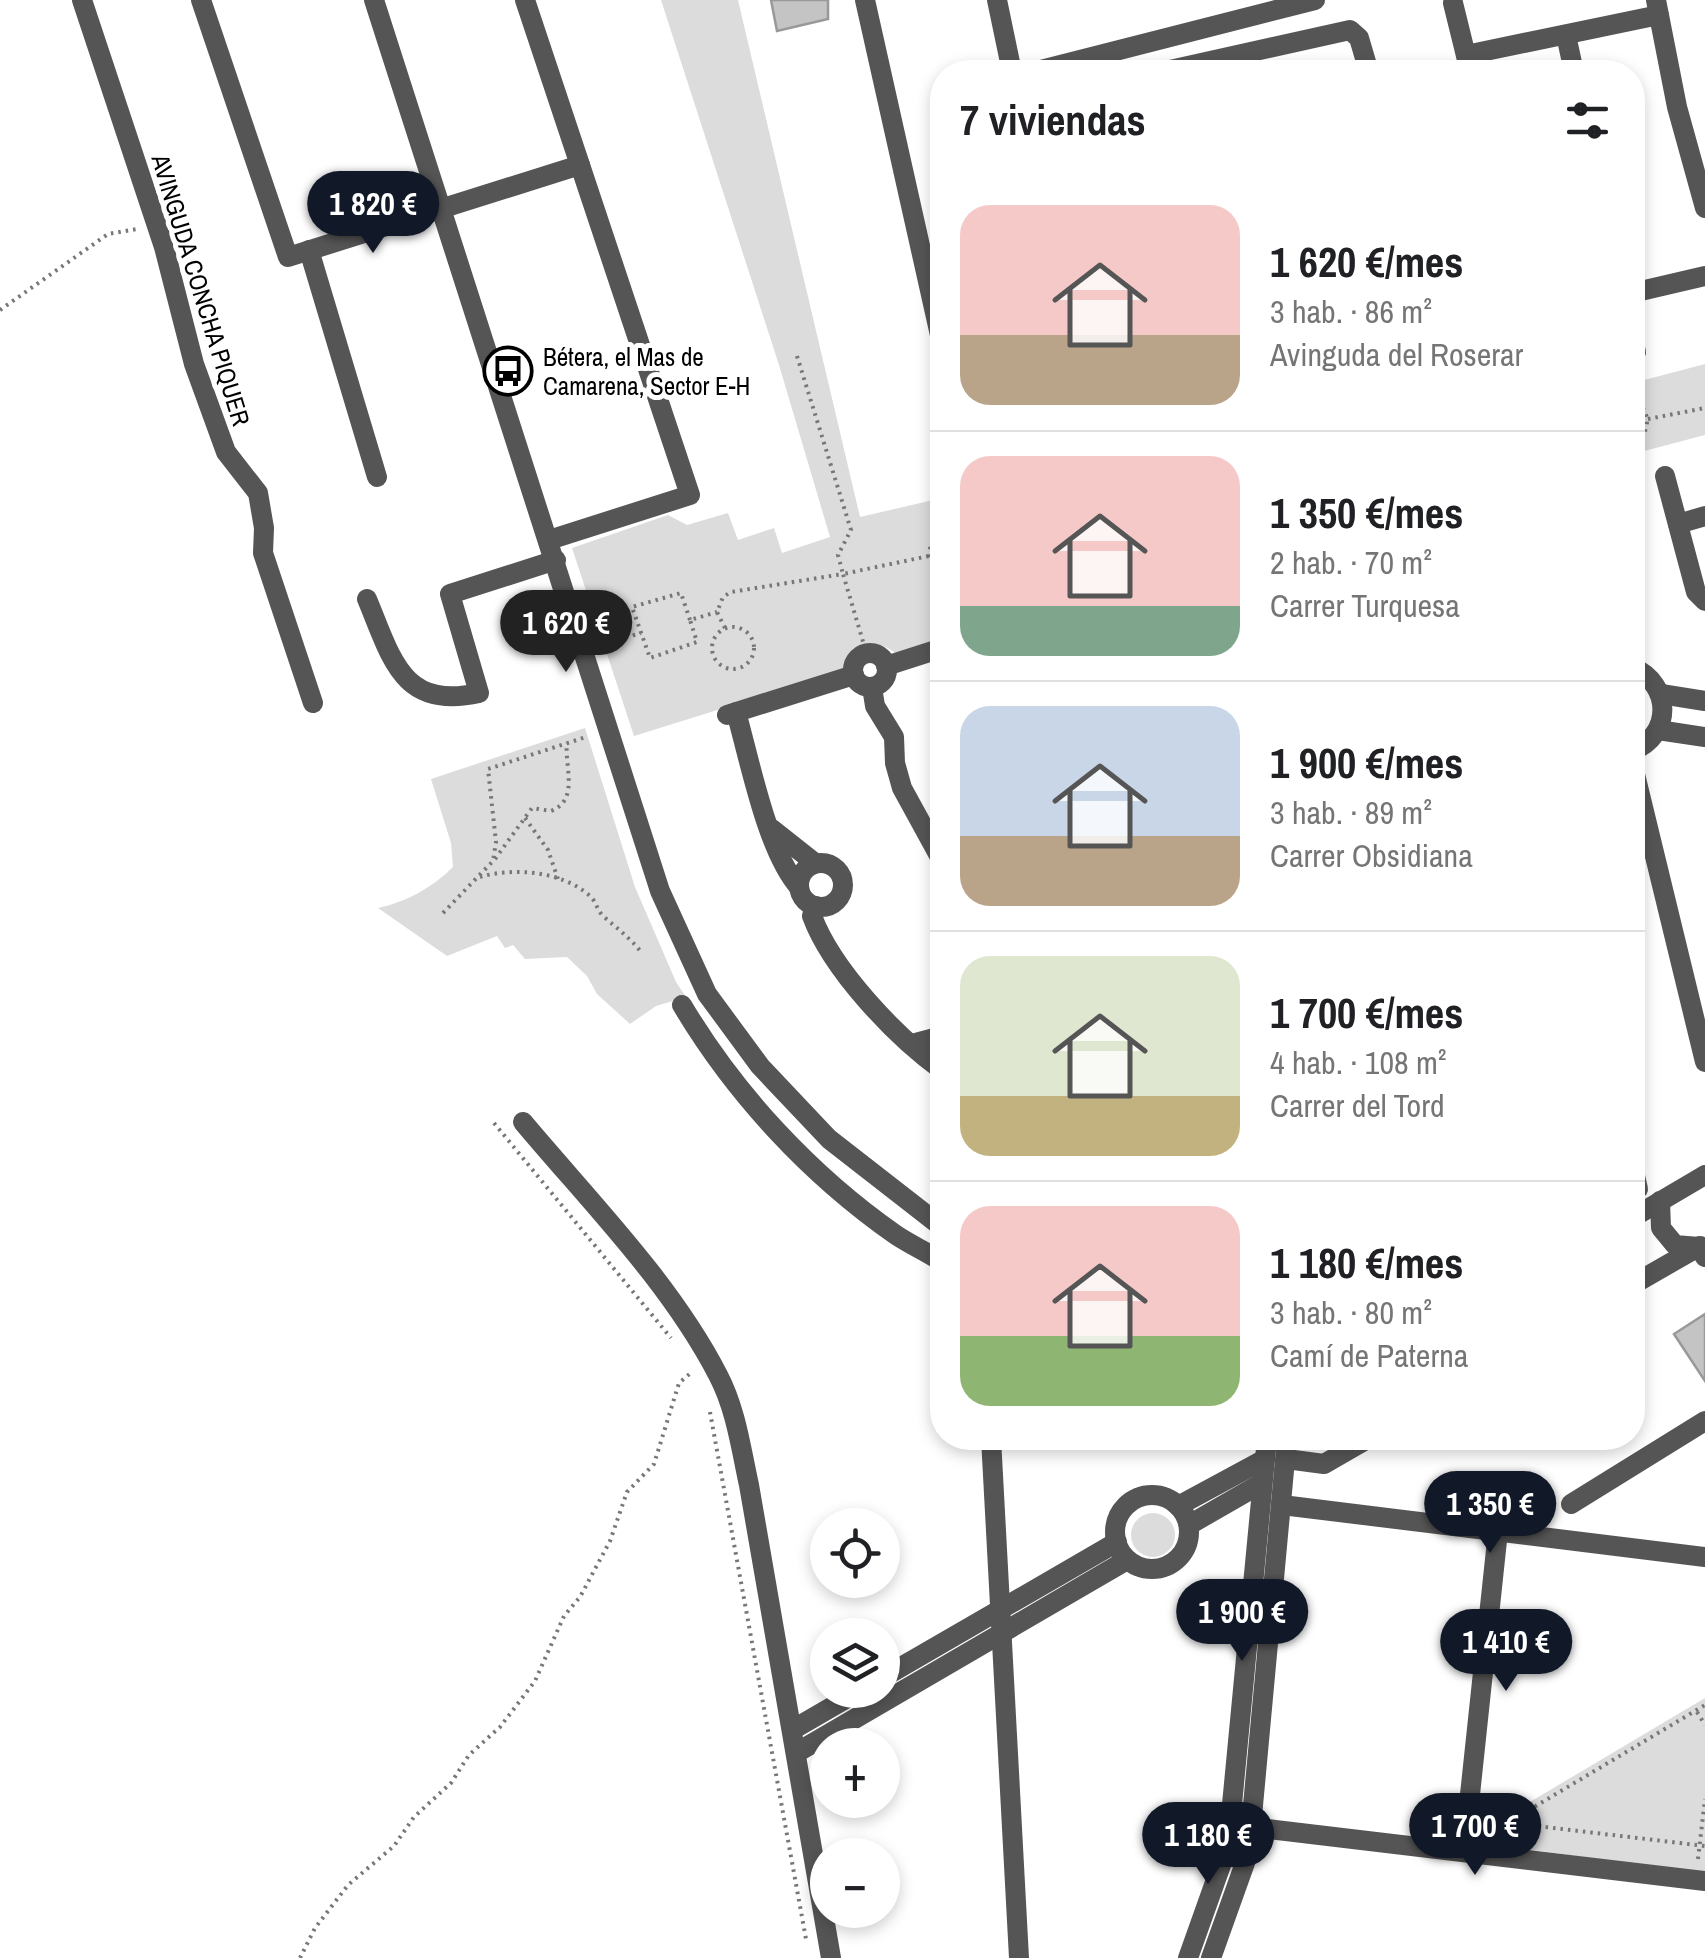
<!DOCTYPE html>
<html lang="es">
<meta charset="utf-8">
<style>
:root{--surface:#fff;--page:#f2f2f2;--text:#202124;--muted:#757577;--line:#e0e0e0;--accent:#111827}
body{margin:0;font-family:"Archivo Narrow",sans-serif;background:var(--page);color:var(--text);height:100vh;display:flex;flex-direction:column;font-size:38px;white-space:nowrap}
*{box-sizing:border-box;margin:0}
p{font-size:32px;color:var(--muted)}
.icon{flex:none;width:55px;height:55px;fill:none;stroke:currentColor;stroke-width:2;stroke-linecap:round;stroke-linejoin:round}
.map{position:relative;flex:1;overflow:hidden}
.drawer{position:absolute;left:930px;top:60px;width:715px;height:1390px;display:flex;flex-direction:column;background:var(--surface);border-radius:40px;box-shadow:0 5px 15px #0003}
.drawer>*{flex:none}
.tools{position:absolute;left:810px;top:1508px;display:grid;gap:20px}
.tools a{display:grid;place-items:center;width:90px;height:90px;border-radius:50%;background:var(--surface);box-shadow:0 5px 15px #0003;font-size:50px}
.price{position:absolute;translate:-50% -85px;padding:0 22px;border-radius:35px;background:var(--accent);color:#fff;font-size:32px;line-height:65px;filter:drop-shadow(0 2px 5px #0008)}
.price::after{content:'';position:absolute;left:50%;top:60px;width:30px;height:22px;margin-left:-15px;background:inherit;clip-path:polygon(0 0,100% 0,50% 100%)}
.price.on{background:#222;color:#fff}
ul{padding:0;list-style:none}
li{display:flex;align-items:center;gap:30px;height:250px;padding:0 30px}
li+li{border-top:2px solid var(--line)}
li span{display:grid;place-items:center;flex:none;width:280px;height:200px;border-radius:30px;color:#555}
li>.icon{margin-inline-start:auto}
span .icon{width:120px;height:120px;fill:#fffc;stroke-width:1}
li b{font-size:42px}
h2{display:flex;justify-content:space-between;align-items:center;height:120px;padding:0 30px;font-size:42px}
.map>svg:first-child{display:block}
.green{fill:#dcdcdc}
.building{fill:#c4c4c4;stroke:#999;stroke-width:2.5}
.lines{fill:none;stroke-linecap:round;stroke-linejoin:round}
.path{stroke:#777;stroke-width:4;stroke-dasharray:2.5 5;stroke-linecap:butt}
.minor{stroke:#555;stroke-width:20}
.labels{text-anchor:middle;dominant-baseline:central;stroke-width:10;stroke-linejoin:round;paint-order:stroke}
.street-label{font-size:25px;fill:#000;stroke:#fff}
.poi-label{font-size:25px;fill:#000;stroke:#fff;text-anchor:start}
</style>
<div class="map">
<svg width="1705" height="1958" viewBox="0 0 1705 1958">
<rect width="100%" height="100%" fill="#fff"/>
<g class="green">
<path d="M661 0H738L860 517 942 498V644L900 657C878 636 853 640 843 671L634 736 572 548 668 515 687 525 728 513 738 540 774 528 782 553 830 537 779 365Z"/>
<polygon points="1705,364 1705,435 1633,454 1633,383"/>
<path d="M585 728 635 887 676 982 686 997 656 1006 630 1024 597 994 587 976 567 957 525 959 513 945 505 948 497 936 447 956 378 908C406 902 432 888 453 867L451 843 431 779Z"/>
<circle cx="1153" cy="1535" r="22"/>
<polygon points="1705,1698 1705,1873 1493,1845 1479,1827 1482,1813 1508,1815"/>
</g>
<g class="building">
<polygon points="771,0 828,0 828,19 777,31"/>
<polygon points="1705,1314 1705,1381 1674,1334"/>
</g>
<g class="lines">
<g class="path">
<polyline points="0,310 108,234 137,229"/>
<polyline points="797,356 851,530 838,555 843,574 929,556"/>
<path d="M1632 397C1652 411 1652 432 1632 446"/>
<polyline points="1648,419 1705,408"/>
<path d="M942 538C931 541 927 550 931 561L942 568"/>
<polyline points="690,620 681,593 632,607 650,658 697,642 690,620 717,612"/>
<circle cx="733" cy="648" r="21"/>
<polyline points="725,628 717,612 723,597 731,592 843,574 864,645"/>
<polyline points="604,644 641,633"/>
<polyline points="525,818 548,850 558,879"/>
<path d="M495 859 532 808 551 811C580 800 564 765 567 743"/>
<path d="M480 877C513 867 564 871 591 897 596 902 597 910 603 916 618 929 630 938 642 953"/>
<polyline points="443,913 493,861 496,842 488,769 586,737"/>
<polyline points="494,1123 671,1338"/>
<polyline points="710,1412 806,1939"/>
<polyline points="1697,1712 1705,1725"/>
<polyline points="1486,1820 1705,1846"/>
<polyline points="1509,1822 1705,1705"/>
<polyline points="1698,1859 1705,1799"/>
<polyline points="300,1958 315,1928 348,1885 394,1846 414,1817 451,1783 469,1755 500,1727 535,1681 564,1616 580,1597 610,1541 627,1492 654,1464 679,1383 693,1371"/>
</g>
<g class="minor">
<polyline points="82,0 164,247 194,364 226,452 258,493 264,528 263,553 313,703"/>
<polyline points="201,0 288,257 580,165"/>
<polyline points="374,0 660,891 707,994 760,1066 829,1139 942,1227"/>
<polyline points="525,0 690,495 549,540"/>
<polyline points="865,0 942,344"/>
<polyline points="997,0 1012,72"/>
<polyline points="1656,0 1677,107 1705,208"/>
<polyline points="1453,3 1470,72"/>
<polyline points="1566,35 1574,72"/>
<polyline points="1466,55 1659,15"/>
<polyline points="1033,72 1315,0"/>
<polyline points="1161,72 1350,30 1359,38 1369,72"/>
<polyline points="309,250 377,477"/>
<polyline points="1632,293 1705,276"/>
<polyline points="1632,335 1636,352"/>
<polyline points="1665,476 1696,592 1705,601"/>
<polyline points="1678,524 1705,516"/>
<path d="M367 599C392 659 402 710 479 693L450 594 556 560"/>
<circle cx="870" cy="670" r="17"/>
<polyline points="886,666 942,648"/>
<path d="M1632 667C1672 684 1673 735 1632 751"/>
<polyline points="872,687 875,706 894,737 895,763 902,788 942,861"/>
<polyline points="1661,694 1705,701"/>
<path d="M736 712C750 761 767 851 799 887"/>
<polyline points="727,715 854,675"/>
<polyline points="1658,730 1705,737"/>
<polyline points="1632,762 1705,1062"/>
<polyline points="772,829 815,863"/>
<circle cx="821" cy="885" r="22"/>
<path d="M816 906 812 916C832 970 896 1037 942 1070"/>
<path d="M682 1005C735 1094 810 1175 896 1235 911 1245 927 1252 942 1262"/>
<polyline points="912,1044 942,1036"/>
<path d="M523 1122C590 1202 670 1282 718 1375 736 1409 741 1449 749 1485L831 1958"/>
<polyline points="1632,1163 1638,1189"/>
<polyline points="1660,1201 1661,1228 1675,1245 1699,1247 1705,1257"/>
<polyline points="1632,1218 1705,1175"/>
<polyline points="1632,1285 1700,1246"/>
<polyline points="991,1438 1019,1958"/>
<polyline points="1286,1459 1324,1464 1369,1438"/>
<circle cx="1152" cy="1532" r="37"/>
<polyline points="1571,1504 1705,1421"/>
<polyline points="1282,1505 1705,1557"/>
<polyline points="1178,1506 1265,1459"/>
<polyline points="1189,1525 1262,1483"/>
<polyline points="882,1678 1117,1542"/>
<polyline points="792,1730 861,1690"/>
<polyline points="796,1753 1127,1560"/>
<polyline points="1251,1827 1705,1881"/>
<polyline points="1464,1851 1498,1531"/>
<polyline points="1188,1958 1225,1854 1231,1815 1267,1438"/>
<polyline points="1211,1958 1245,1863 1251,1827 1287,1438"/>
</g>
</g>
<defs>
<g id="bus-ring" transform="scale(2.5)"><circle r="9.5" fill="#fff" stroke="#000" stroke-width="1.5"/><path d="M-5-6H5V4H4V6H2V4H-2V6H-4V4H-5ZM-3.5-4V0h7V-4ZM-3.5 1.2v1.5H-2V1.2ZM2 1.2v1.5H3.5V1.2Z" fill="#000"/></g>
</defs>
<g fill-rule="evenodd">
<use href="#bus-ring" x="508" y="371"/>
</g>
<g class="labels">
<g class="street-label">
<text transform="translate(201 290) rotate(73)">AVINGUDA CONCHA PIQUER</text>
</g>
<g class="poi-label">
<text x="543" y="357">Bétera, el Mas de<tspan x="543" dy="29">Camarena, Sector E-H</tspan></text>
</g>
</g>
</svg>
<div class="tools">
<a><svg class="icon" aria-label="locate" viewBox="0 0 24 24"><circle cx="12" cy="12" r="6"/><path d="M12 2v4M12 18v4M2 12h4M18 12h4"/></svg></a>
<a><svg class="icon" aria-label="layers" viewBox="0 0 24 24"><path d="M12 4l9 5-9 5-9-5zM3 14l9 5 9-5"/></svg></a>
<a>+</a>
<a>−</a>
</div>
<b class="price" style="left:373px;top:256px">1 820 €</b>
<b class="price on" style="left:566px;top:675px">1 620 €</b>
<b class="price" style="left:1490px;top:1556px">1 350 €</b>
<b class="price" style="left:1242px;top:1664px">1 900 €</b>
<b class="price" style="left:1506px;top:1694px">1 410 €</b>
<b class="price" style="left:1475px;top:1878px">1 700 €</b>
<b class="price" style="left:1208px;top:1887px">1 180 €</b>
<section class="drawer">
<h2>7 viviendas<svg class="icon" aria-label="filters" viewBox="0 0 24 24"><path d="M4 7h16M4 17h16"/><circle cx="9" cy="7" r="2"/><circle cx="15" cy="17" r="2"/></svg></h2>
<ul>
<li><span style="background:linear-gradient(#f6c9c9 65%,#b9a48a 0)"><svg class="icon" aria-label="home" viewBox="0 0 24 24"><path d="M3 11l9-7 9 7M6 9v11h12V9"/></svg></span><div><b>1 620 €/mes</b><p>3 hab. · 86 m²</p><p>Avinguda del Roserar</p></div></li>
<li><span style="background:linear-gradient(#f6c9c9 75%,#7fa58c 0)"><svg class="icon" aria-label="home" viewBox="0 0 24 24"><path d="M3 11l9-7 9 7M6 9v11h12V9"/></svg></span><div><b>1 350 €/mes</b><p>2 hab. · 70 m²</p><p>Carrer Turquesa</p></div></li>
<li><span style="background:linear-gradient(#c9d6e8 65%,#b9a48a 0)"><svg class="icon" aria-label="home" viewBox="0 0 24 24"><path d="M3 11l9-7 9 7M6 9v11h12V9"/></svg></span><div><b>1 900 €/mes</b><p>3 hab. · 89 m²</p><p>Carrer Obsidiana</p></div></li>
<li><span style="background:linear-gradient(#dfe7d0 70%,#c2b280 0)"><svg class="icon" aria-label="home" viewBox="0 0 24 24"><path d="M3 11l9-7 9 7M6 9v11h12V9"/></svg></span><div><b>1 700 €/mes</b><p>4 hab. · 108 m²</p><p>Carrer del Tord</p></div></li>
<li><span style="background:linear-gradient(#f6c9c9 65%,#8fb573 0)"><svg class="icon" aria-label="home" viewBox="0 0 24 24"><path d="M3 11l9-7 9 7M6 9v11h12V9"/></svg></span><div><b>1 180 €/mes</b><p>3 hab. · 80 m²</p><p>Camí de Paterna</p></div></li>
</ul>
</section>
</div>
